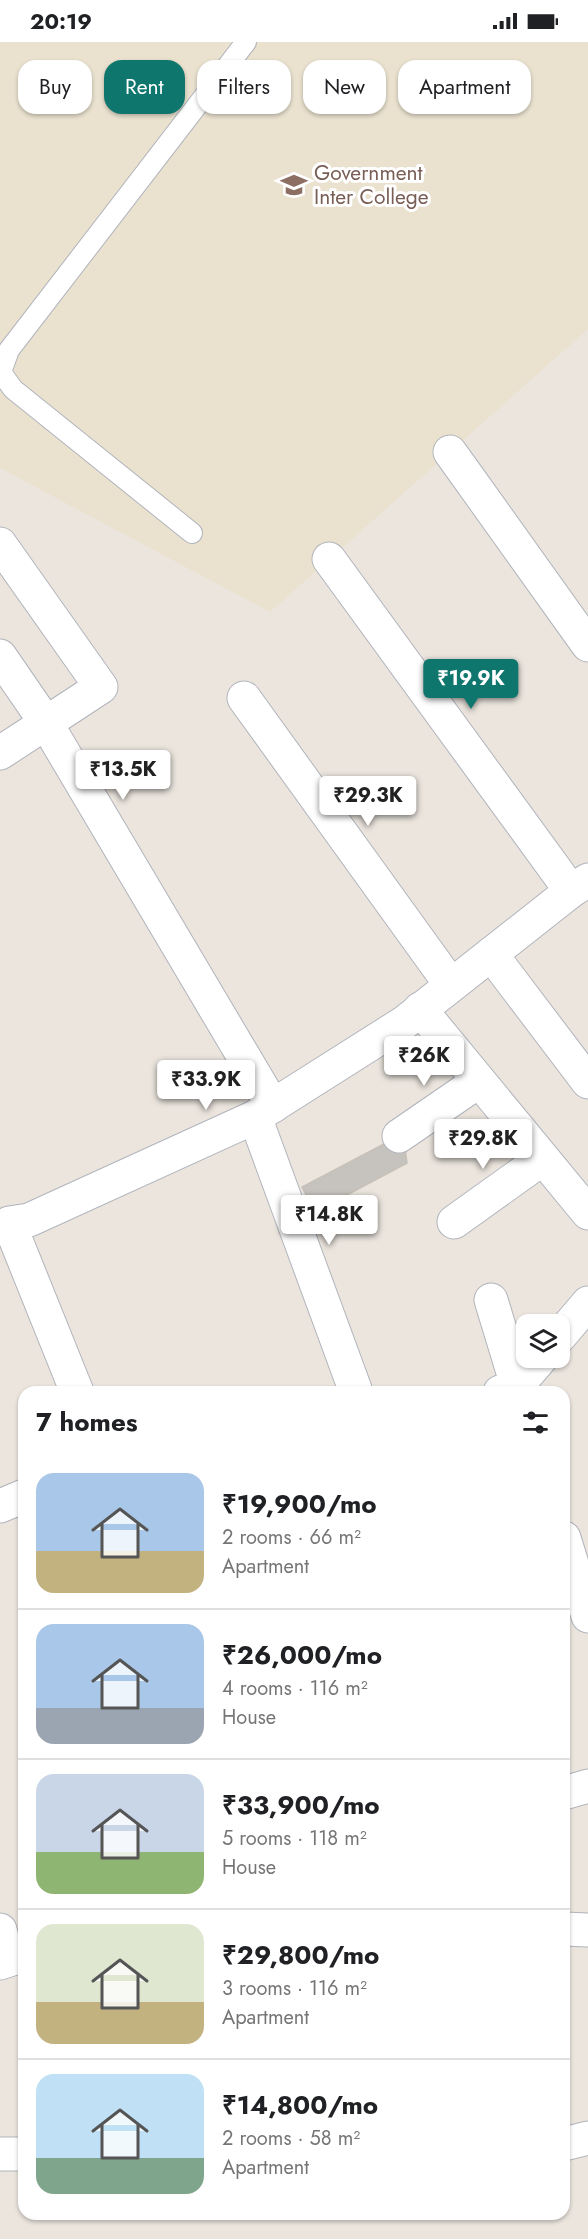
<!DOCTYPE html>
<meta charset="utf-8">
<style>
:root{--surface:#fff;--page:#f2f2f2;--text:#202124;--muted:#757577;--line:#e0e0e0;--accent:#0f766e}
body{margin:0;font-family:Jost,sans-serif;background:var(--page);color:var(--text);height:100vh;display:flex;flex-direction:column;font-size:22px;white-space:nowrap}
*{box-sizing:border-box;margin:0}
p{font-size:20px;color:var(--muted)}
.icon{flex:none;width:33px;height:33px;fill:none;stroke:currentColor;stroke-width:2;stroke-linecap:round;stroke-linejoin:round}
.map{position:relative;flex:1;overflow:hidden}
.panel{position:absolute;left:18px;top:1344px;width:552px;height:834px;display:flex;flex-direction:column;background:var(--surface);border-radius:18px;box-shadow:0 2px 4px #0004}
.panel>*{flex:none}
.banner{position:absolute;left:18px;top:18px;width:552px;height:54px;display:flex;gap:12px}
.buttons{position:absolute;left:516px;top:1272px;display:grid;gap:12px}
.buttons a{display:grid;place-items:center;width:54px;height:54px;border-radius:12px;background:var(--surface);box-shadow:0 2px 4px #0004;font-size:30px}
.price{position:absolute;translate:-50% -51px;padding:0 14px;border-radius:6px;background:#fff;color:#222;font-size:20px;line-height:39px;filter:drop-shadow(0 2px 3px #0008)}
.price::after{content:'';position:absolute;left:50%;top:36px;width:18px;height:14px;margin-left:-9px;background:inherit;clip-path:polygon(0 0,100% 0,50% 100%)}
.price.active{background:var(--accent);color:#fff}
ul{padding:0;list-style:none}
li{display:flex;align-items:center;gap:18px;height:150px;padding:0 18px}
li+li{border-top:2px solid var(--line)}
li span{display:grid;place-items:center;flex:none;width:168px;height:120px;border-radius:18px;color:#555}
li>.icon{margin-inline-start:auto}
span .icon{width:72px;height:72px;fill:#fffc;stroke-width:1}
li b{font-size:26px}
h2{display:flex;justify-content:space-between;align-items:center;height:72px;padding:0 18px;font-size:26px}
.chip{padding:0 21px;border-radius:18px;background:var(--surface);box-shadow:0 2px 4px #0004;font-size:21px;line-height:54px}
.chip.active{background:var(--accent);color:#fff}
.status{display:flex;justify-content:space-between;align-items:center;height:42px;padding:0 30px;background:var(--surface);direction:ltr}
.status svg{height:16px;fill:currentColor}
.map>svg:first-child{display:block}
.education{fill:#eae2cf}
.building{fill:#c6c2bd;stroke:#c6c1b8;stroke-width:1.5}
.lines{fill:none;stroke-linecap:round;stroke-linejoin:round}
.lane-casing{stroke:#b1b4bc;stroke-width:22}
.street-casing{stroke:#b1b4bc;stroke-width:35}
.secondary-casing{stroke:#b1b4bc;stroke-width:35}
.lane{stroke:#fff;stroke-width:20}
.street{stroke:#fff;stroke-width:33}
.secondary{stroke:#fff;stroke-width:33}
.labels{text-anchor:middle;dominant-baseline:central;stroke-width:6;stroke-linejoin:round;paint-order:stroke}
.education-label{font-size:21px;fill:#785e54;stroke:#fff;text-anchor:start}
</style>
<div class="status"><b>20:19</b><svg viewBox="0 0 49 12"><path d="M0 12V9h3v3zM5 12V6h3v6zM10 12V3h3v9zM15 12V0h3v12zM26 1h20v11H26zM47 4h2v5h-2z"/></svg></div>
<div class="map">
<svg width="588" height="2197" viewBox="0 0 588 2197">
<rect width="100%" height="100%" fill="#ebe5de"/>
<polygon class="education" points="0,0 588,0 588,287 270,570 0,426"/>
<polygon class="building" points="399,1094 405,1106 407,1121 315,1170 302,1145"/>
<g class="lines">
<g class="lane-casing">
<polyline id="lane" points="192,491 13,347 1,330 9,308 246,0"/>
</g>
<g class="street-casing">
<g id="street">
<polyline points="450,410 588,603"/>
<polyline points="0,502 101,645 46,681 273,1064"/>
<polyline points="329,517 571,849"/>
<polyline points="0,614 46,681 0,711"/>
<polyline points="244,656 451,943"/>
<polyline points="491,912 588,1040"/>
<polyline points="420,967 588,1171"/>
<polyline points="255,1075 356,1350"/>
<polyline points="399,1094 479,1039"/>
<polyline points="454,1180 542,1117"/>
<polyline points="491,1258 519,1350"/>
<polyline points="560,1294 588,1261"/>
<polyline points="77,1350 9,1181 29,1178 255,1075 405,980 571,849 588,838"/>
<polyline points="500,1350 517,1344 541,1316"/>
<polyline points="0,1464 24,1454"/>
<polyline points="564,1496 588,1574"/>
<polyline points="564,1887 588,1888"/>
<polyline points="0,1888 8,1918"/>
<polyline points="564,2102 588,2096"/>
<polyline points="0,2112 24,2112"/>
</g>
</g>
<g class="secondary-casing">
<g id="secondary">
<polyline points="564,1751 588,1744"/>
<polyline points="0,1921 24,1913"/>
</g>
</g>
<use href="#lane" class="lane"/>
<use href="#street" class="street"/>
<use href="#secondary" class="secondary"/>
</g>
<defs>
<g id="school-bare" transform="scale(2.07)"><path d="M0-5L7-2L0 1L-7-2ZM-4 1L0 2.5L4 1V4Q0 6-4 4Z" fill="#8d6e63" stroke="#fff" stroke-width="2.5" paint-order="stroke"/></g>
</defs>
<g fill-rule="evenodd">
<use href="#school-bare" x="294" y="143"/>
</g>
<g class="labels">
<g class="education-label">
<text x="314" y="131">Government<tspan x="314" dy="24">Inter College</tspan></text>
</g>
</g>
</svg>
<div class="buttons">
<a><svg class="icon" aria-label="layers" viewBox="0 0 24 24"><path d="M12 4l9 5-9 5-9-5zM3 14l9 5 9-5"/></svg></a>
</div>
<b class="price active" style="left:471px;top:668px">₹19.9K</b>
<b class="price" style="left:123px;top:759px">₹13.5K</b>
<b class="price" style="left:368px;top:785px">₹29.3K</b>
<b class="price" style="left:424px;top:1045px">₹26K</b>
<b class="price" style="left:206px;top:1069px">₹33.9K</b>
<b class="price" style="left:483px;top:1128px">₹29.8K</b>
<b class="price" style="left:329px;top:1204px">₹14.8K</b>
<div class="banner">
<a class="chip">Buy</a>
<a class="chip active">Rent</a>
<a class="chip">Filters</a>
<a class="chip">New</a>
<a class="chip">Apartment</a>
</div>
<section class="panel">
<h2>7 homes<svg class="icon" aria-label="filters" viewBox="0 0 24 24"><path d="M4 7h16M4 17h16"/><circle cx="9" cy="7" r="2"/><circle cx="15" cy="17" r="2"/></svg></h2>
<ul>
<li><span style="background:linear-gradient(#a9c7e8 65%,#c2b280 0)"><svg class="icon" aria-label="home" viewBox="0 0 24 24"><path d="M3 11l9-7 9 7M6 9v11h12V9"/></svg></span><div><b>₹19,900/mo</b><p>2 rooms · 66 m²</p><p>Apartment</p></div></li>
<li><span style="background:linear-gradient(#a9c7e8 70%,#9aa5b1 0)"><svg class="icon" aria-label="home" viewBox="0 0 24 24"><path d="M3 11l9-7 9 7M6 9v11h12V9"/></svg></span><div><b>₹26,000/mo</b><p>4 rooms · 116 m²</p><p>House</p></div></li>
<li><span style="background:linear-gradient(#c9d6e8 65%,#8fb573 0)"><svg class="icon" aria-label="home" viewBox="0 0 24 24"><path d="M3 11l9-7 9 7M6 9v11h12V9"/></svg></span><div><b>₹33,900/mo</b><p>5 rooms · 118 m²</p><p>House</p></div></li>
<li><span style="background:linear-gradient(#dfe7d0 65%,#c2b280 0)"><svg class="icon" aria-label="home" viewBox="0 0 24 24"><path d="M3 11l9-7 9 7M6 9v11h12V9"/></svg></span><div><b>₹29,800/mo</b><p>3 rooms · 116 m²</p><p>Apartment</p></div></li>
<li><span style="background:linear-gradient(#bfe0f5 70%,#7fa58c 0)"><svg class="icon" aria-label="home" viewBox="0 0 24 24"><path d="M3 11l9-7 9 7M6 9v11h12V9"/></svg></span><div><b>₹14,800/mo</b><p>2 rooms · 58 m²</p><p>Apartment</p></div></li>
</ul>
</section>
</div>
